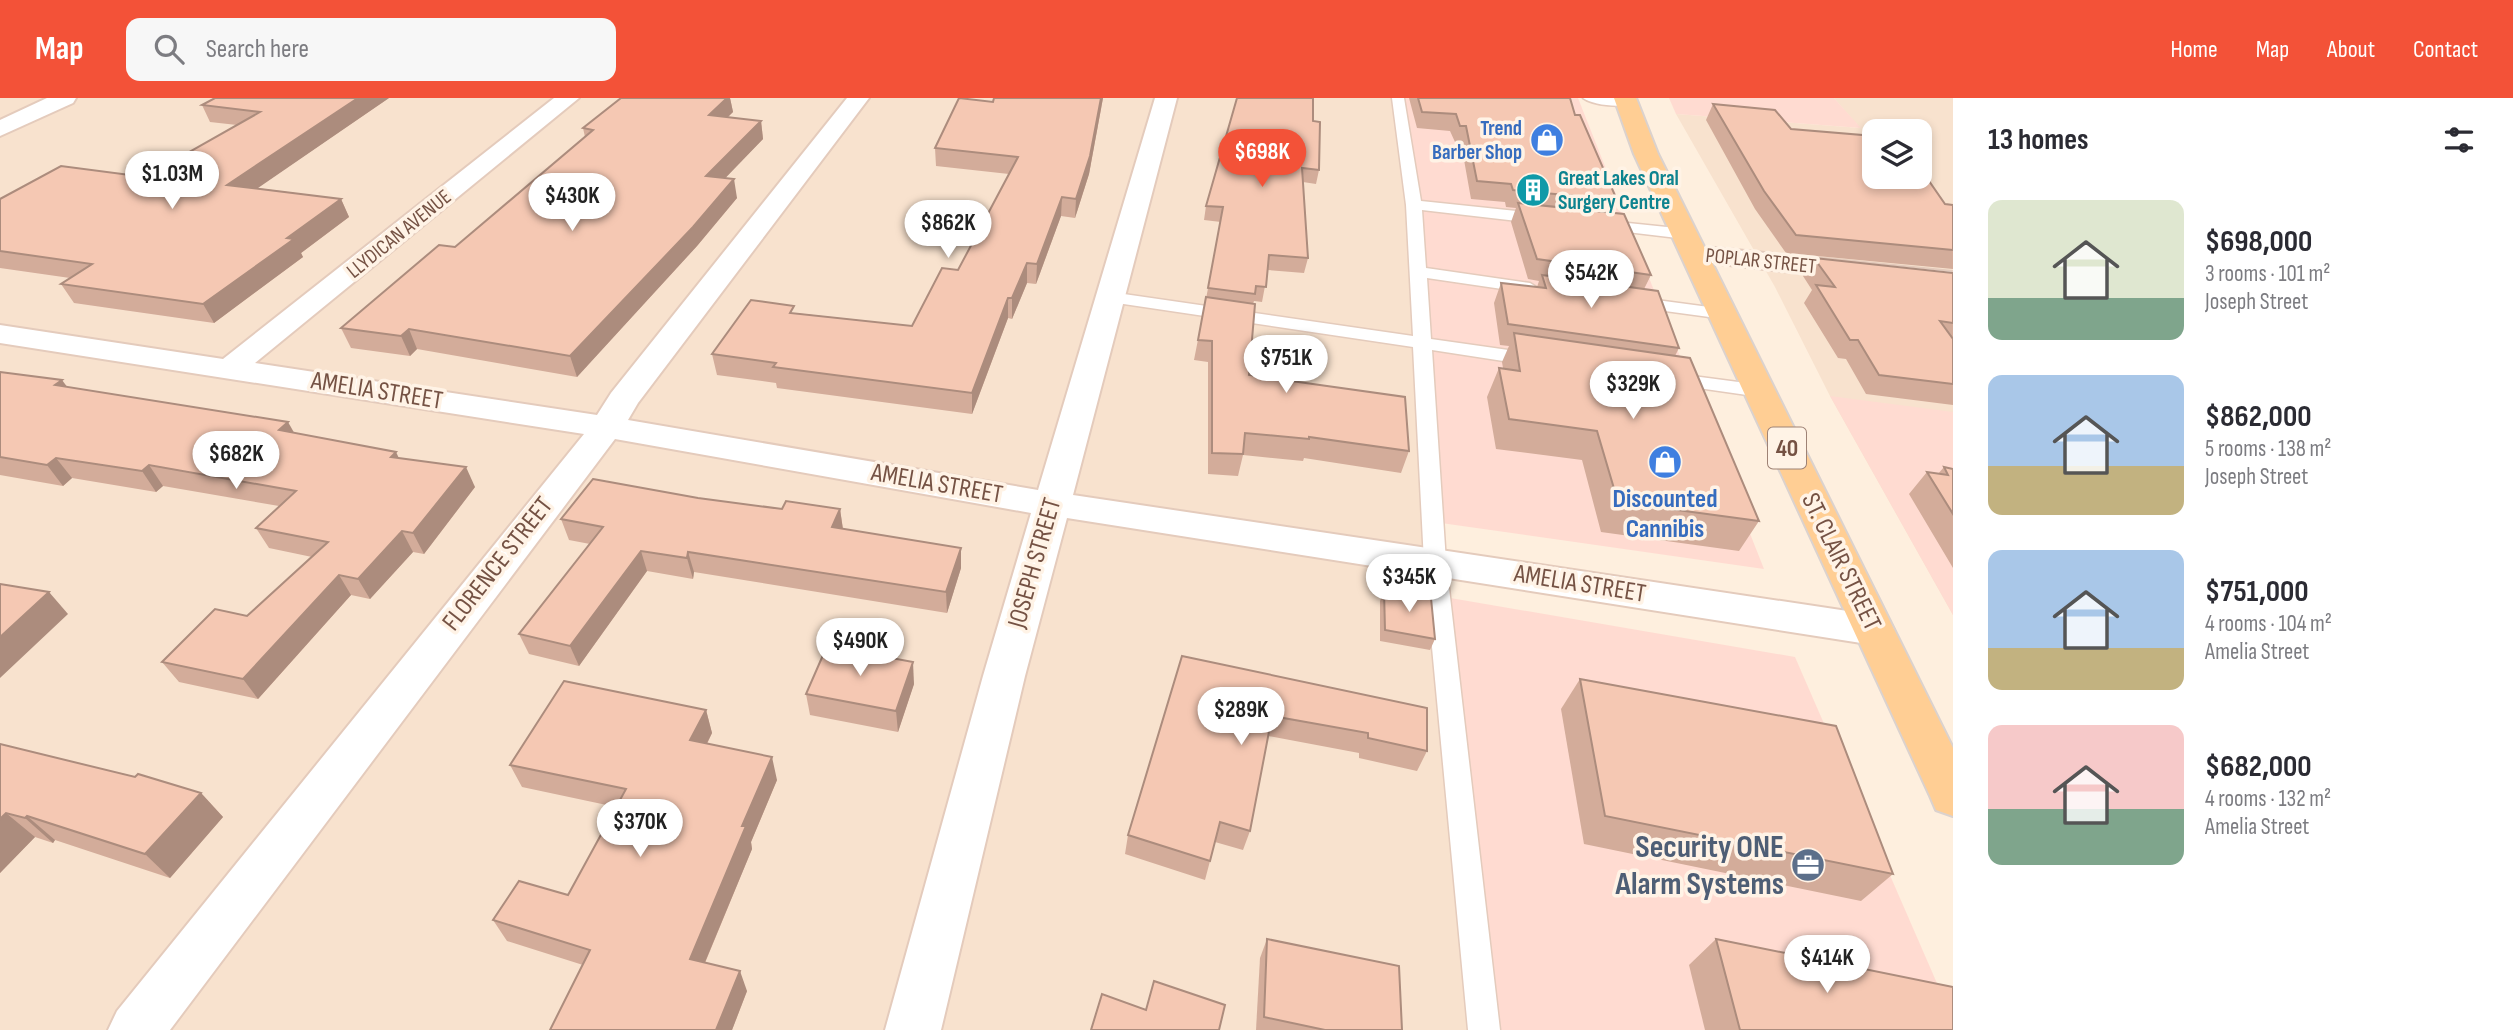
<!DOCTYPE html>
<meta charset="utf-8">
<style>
:root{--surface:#fff;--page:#f7f7f7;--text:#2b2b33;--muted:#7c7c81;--accent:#f35238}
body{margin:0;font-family:"Sofia Sans Condensed",sans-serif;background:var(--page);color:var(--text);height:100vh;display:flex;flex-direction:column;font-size:26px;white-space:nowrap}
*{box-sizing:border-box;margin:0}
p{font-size:23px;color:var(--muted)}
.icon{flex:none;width:38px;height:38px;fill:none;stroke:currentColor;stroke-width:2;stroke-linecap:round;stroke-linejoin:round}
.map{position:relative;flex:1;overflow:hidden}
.panel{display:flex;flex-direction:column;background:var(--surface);width:560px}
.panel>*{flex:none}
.fabs{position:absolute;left:1862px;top:21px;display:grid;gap:14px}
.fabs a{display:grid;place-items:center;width:70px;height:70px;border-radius:14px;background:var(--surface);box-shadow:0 4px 10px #0003;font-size:35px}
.price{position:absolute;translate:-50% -60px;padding:0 16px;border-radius:24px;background:#fff;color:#222;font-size:23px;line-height:46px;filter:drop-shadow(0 2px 4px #0008)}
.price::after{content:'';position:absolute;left:50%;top:42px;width:21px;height:16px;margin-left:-10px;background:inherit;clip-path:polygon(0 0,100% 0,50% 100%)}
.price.active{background:var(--accent);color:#fff}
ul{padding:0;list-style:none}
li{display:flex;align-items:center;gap:21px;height:175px;padding:0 35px}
li span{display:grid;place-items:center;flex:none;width:196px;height:140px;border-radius:14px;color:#555}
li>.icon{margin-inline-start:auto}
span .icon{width:84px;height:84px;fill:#fffc;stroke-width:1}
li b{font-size:30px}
h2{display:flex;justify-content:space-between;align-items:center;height:84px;padding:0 35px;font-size:30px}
header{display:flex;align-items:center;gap:42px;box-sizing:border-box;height:98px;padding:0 35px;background:var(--accent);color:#fff}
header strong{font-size:33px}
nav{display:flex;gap:38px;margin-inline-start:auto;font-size:24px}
.search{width:490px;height:63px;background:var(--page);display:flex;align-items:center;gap:18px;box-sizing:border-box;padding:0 24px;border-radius:14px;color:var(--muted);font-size:26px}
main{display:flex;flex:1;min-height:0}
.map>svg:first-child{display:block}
.residential{fill:#f8e2ce;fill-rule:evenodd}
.commercial{fill:#ffdbd1}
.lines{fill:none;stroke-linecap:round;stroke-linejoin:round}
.service-casing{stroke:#e4cbbc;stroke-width:3}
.minor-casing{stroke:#e4cbbc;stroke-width:4}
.tertiary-casing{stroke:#e4cbbc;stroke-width:4}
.primary-casing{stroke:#dbd2ce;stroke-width:4}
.service{fill:#fff;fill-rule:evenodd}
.minor{fill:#fff;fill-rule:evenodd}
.tertiary{fill:#fff;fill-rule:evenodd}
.primary{fill:#ffce94;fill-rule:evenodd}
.wall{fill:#d3ac9a}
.shaded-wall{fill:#ac8c7d}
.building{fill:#f5c8b3;stroke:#ac8c7d;stroke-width:2}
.labels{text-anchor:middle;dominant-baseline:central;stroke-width:7;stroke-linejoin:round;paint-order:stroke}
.far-shop-label{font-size:21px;font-weight:bold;fill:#366cbe;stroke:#fff3e6;text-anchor:end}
.far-culture-label{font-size:21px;font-weight:bold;fill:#0d838f;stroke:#fff3e6;text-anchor:start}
.far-street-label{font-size:21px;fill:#755244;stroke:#fff3e6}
.shield{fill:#fff3e6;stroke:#9e8275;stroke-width:2}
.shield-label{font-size:24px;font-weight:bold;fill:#755244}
.street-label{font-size:26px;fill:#755244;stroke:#fff3e6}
.shop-label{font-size:26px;font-weight:bold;fill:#366cbe;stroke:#fff3e6}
.near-service-label{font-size:32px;font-weight:bold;fill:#4e5e75;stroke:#fff3e6;text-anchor:end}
</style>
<header>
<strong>Map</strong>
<div class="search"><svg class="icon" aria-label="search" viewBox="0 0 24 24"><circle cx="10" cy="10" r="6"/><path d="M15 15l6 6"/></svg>Search here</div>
<nav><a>Home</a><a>Map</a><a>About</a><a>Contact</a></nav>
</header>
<main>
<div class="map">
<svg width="1953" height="932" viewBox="0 0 1953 932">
<rect width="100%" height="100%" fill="#feefde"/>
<g class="residential">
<polygon points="0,0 1400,0 1470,932 0,932"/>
<path d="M1834 0H1953V517L1830 298 1775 189 1676 16 1860 30ZM1874 33H1920V79H1874Z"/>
</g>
<g class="commercial">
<polygon points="1400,0 1578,0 1764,471 1434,424"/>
<polygon points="1669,0 1834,0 1861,30 1676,16"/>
<polygon points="1830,298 1953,314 1953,517"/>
<polygon points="1433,497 1795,559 1953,922 1953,932 1470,932"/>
</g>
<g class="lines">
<g class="service-casing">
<g id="service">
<polygon points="1392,0 1404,0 1421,103 1544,116 1552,121 1544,126 1422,112 1426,170 1530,185 1538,190 1530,195 1427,180 1431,241 1536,256 1545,262 1536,268 1432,252 1446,464 1500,932 1468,932 1424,464 1413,249 1110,204 1101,199 1110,194 1413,238 1406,107"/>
<path d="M1583 0H1626L1634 4C1624 11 1592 7 1583 0Z"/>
<polygon points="1599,122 1686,131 1694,136 1686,141 1593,130 1591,127"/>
<polygon points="1634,199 1724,211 1733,216 1724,221 1628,208 1625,204"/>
<polygon points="1670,275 1761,287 1771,293 1761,299 1663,285 1661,281 1663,277"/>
</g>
</g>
<g class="minor-casing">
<g id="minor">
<polygon points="554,0 579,0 255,265 597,317 611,295 847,0 869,0 638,305 628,322 1038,392 1155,0 1177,0 1073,397 1874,517 1888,521 1894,532 1888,543 1874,547 1067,420 1025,578 941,932 885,932 983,578 1031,415 615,341 170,932 108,932 117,913 584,336 0,245 0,227 223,261"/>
<polygon points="1695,148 1953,174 1953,192 1685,162 1681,156 1685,150"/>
</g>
</g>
<g class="tertiary-casing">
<polygon id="tertiary" points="47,0 76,0 73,5 0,38 0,22"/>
</g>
<g class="primary-casing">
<polygon id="primary" points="1614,0 1636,0 1658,56 1953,650 1953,718 1936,712 1930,698 1634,56"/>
</g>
<use href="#service" class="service"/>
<use href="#minor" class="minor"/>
<use href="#tertiary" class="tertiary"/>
<use href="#primary" class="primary"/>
</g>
<g class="wall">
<polygon points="389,0 257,90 341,101 349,119 301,155 303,159 214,225 74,205 61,186 70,180 0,170 0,101 145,79 237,27 210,24 202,7"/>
<polygon points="621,0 730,0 733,14 728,19 761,23 763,41 725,80 737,100 697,148 577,279 417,251 410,258 351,250 341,230 455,149 585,39 583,30"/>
<polygon points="994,0 1103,0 1089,76 1075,120 1061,118 1036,186 1027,185 1012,221 1008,220 972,316 777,290 776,285 717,277 712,256 795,215 912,228 958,172 1009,76 936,68 935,50 993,4"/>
<polygon points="1409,0 1570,0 1575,17 1617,102 1611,115 1651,177 1644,191 1679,250 1675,258 1759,423 1739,453 1601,434 1582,362 1496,351 1487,299 1499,270 1503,270 1502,264 1509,248 1500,247 1494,205 1501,185 1537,189 1539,183 1528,181 1511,124 1516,110 1506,109 1505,104 1471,101 1461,45 1455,44 1450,33 1417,30"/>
<polygon points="1713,6 1791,31 1945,106 1953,107 1953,171 1786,155 1755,111 1706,22"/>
<polygon points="1313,23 1319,72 1316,86 1303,84 1308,160 1304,175 1268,172 1262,204 1254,203 1253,206 1249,277 1409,353 1401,375 1304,360 1303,363 1243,357 1238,378 1208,376 1208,264 1194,262 1221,124 1204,122 1206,108"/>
<polygon points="1814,160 1953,175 1953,307 1866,296 1846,261 1838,260 1804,205 1812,192 1803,178"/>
<polygon points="0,274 68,289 294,335 399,360 475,389 424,456 413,454 370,501 351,497 258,601 179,584 162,564 247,518 312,459 269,450 256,430 279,408 163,388 156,394 72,380 63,388 0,377"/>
<polygon points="1944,369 1953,371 1953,470 1909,396 1927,374 1938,376"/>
<polygon points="698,400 782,411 840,411 843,431 961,450 961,470 947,515 694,474 693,481 647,473 579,568 529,556 519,536 590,446 569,442 561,421"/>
<polygon points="1384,492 1435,541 1430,552 1380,543 1380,503"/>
<polygon points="1182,558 1427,653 1417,673 1359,660 1359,655 1268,638 1250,733 1243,752 1215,744 1205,782 1125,756 1128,737"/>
<polygon points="1580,581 1893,776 1861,803 1584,746 1561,611"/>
<polygon points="914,586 898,634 810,617 806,596"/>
<polygon points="706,612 712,635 707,646 777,682 751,744 752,751 705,865 747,893 732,932 550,932 583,867 507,843 493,822 568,797 616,709 522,689 510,667"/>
<polygon points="0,646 201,695 223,719 170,780 55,742 53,745 35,739 0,775"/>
<polygon points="1267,841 1402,932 1256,932 1260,860"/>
<polygon points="1716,841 1953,932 1705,932 1689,867"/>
</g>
<g class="shaded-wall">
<polygon points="358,0 389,0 236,105 227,87"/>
<polygon points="727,0 730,0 733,14 712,34 709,17"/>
<polygon points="1101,0 1103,0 1089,76 1075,120 1076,101"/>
<polygon points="761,23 763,41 709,97 706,78"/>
<polygon points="734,81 737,100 697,148 577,279 570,258"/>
<polygon points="1062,99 1061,118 1036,186 1037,166"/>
<polygon points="341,101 349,119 301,155 303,159 214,225 203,206 287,140"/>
<polygon points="1027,165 1027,185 1012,221 1012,200"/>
<polygon points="1008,200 1008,220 972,316 972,295"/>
<polygon points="409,231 417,251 410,258 401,238"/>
<polygon points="62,282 77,302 55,287"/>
<polygon points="288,324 300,345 279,332"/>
<polygon points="396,354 406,375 391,359"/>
<polygon points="56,360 72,380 63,388 47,367"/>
<polygon points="149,367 163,388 156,394 142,373"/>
<polygon points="466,369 475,389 424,456 413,435"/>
<polygon points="840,411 843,432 832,429"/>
<polygon points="402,433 413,454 370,501 358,481"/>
<polygon points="961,450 961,470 947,515 946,494"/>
<polygon points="641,453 647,473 579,568 570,548"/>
<polygon points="688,454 694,474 693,481 687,460"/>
<polygon points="339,477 351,497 258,601 243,581"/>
<polygon points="49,494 68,516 0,580 0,539"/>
<polygon points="913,564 914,586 898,634 896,613"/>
<polygon points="706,612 712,635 697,665 690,642"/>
<polygon points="772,659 777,682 751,744 752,751 698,881 690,861 742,728"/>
<polygon points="201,695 223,719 170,780 145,756"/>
<polygon points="6,715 35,739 0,775 0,721"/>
<polygon points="27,718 55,742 53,745 25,720"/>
<polygon points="740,873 747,893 732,932 716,932"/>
</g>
<g class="building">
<polygon points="215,0 358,0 227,87 341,101 287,140 294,141 203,206 61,186 92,166 0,153 0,101 61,68 145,79 260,14 202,7"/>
<polygon points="621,0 727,0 709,17 761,23 706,78 734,81 693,129 570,258 409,231 401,238 341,230 439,147 455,149 593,32 583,30"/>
<polygon points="959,0 993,4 994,0 1101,0 1090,58 1076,101 1062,99 1037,166 1027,165 1012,200 1008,200 972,295 773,269 776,265 712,256 751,202 794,208 790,215 912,228 942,170 958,172 1018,59 935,50"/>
<polygon points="1237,0 1313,0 1313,23 1320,24 1319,72 1302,70 1308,160 1269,157 1266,189 1256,188 1255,196 1208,190 1223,109 1206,108"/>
<polygon points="1418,0 1570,0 1575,17 1580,17 1617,102 1513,92 1511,86 1477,83 1466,28 1460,28 1456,16 1422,14"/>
<polygon points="1713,6 1775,12 1791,31 1874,38 1874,79 1920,79 1920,70 1945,106 1953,107 1953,152 1796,137 1764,93"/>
<polygon points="1518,105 1624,116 1651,177 1537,161"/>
<polygon points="1814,160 1953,175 1953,225 1940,223 1953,241 1953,286 1879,277 1858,242 1850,242 1816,187 1835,189"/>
<polygon points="1542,177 1658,193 1679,250 1508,226 1501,185 1546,190"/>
<polygon points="1206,199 1255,206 1249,277 1405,299 1409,353 1309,339 1309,341 1245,335 1243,356 1212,355 1212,243 1198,242"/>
<polygon points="1514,235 1690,260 1759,423 1618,404 1597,333 1509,321 1499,270 1520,273"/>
<polygon points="0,274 62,282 55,287 288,324 279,332 396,354 391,359 466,369 413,435 402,433 358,481 339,477 243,581 162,564 215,511 247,518 328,444 256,430 296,393 149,367 142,373 56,360 47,367 0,359"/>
<polygon points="1944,369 1953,371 1953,416 1927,374 1948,377"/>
<polygon points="593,381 698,400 782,411 786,403 840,411 832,429 961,450 946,494 688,454 687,460 641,453 570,548 519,536 603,429 561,421"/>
<polygon points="0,486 49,494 0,539"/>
<polygon points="1384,492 1431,500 1435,541 1385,532"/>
<polygon points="827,548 913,564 896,613 806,596"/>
<polygon points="1182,558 1427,610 1427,653 1368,640 1368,635 1272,618 1250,733 1220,724 1210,763 1128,737"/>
<polygon points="1580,581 1836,628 1893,776 1605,718"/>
<polygon points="564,583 706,612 690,642 772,659 742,728 746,728 690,861 740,873 716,932 550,932 590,852 493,822 519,783 568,797 626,691 510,667"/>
<polygon points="0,646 135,679 138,676 201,695 145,756 27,718 25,720 6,715 0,721"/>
<polygon points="1267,841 1399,868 1402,932 1325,932 1264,919"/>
<polygon points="1716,841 1953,889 1953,932 1740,932"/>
<polygon points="1154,883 1225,907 1219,932 1091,932 1102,896 1146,912"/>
</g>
<defs>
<g id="shop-disc" transform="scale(1.75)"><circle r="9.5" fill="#3f7fe0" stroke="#fff3e6"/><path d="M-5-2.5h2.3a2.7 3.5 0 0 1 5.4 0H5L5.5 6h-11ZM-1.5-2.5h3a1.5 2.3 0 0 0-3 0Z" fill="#fff"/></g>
<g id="building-disc" transform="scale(1.75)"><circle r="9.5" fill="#0f9aa8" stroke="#fff3e6"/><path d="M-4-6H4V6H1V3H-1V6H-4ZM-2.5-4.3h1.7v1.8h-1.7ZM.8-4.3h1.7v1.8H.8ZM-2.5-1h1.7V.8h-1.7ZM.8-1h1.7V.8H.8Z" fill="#fff"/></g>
<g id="office-disc" transform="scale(1.75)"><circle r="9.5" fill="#5c6f8a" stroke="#fff3e6"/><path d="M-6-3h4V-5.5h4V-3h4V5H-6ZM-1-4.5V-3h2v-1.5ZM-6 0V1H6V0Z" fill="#fff"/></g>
</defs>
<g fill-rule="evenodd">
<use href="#shop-disc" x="1547" y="42"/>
<use href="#building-disc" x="1533" y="92"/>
<use href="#shop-disc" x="1665" y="364"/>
<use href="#office-disc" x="1808" y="767"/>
</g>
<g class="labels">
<g class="far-shop-label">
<text x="1522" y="30">Trend<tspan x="1522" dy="24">Barber Shop</tspan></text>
</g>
<g class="far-culture-label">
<text x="1558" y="80">Great Lakes Oral<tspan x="1558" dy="24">Surgery Centre</tspan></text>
</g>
<g class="far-street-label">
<text transform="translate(399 136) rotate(-39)">LLYDICAN AVENUE</text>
<text transform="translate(1761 163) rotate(6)">POPLAR STREET</text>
</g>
<rect class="shield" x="1768" y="329.5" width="38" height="41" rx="5"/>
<g class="shield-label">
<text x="1787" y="350">40</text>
</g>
<g class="street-label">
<text transform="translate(377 293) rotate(9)">AMELIA STREET</text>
<text transform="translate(937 386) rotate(10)">AMELIA STREET</text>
<text transform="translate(1841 464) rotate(64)">ST. CLAIR STREET</text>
<text transform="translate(1035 465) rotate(-74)">JOSEPH STREET</text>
<text transform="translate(498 466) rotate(-52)">FLORENCE STREET</text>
<text transform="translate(1580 486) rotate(9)">AMELIA STREET</text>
</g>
<g class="shop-label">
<text x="1665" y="401">Discounted<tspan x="1665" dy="30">Cannibis</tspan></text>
</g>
<g class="near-service-label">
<text x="1784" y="749">Security ONE<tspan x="1784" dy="37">Alarm Systems</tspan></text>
</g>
</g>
</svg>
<div class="fabs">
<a><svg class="icon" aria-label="layers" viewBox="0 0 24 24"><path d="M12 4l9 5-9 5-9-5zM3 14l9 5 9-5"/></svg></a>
</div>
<b class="price active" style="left:1262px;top:91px">$698K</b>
<b class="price" style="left:172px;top:113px">$1.03M</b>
<b class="price" style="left:572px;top:135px">$430K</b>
<b class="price" style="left:948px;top:162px">$862K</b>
<b class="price" style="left:1591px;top:212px">$542K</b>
<b class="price" style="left:1286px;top:297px">$751K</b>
<b class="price" style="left:1633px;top:323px">$329K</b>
<b class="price" style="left:236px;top:393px">$682K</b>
<b class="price" style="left:1409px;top:516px">$345K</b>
<b class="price" style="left:860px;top:580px">$490K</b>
<b class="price" style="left:1241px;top:649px">$289K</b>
<b class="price" style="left:640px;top:761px">$370K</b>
<b class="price" style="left:1827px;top:897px">$414K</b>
</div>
<section class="panel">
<h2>13 homes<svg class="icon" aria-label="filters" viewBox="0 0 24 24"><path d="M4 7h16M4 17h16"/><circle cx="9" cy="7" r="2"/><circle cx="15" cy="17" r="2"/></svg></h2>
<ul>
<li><span style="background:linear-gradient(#dfe7d0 70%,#7fa58c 0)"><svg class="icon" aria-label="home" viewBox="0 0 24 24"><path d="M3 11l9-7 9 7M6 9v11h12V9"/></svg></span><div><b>$698,000</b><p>3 rooms · 101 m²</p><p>Joseph Street</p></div></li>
<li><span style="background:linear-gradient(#a9c7e8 65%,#c2b280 0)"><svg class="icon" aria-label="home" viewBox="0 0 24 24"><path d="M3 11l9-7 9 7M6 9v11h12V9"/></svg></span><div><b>$862,000</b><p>5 rooms · 138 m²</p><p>Joseph Street</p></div></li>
<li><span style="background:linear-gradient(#a9c7e8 70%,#c2b280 0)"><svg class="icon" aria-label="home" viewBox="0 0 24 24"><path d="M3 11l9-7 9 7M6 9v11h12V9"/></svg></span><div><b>$751,000</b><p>4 rooms · 104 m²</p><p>Amelia Street</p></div></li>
<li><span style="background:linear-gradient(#f6c9c9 60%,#7fa58c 0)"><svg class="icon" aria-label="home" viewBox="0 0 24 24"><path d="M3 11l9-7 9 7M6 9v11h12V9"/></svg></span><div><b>$682,000</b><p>4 rooms · 132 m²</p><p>Amelia Street</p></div></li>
</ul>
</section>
</main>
